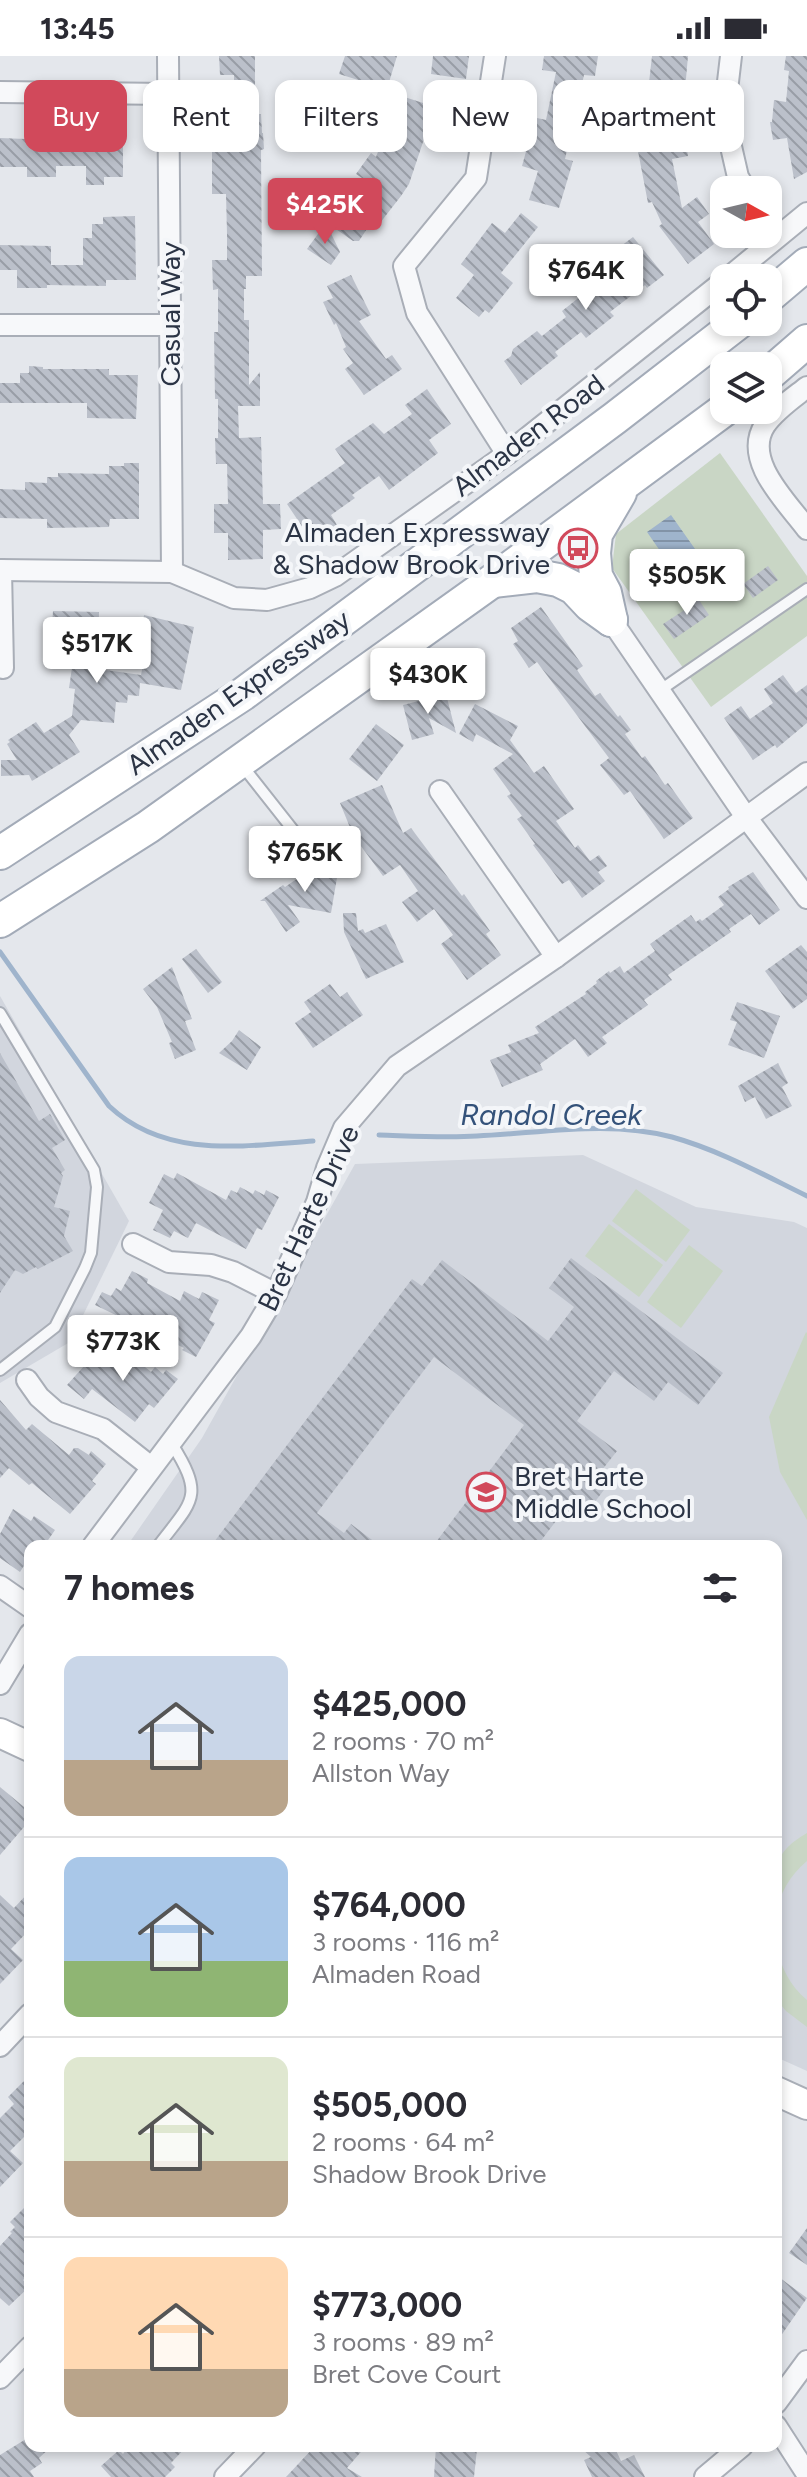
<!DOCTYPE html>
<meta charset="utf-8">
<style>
:root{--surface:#fff;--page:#f7f7f7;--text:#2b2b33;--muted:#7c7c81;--line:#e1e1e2;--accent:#d1495b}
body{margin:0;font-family:Figtree,sans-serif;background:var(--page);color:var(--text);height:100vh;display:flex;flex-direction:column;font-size:30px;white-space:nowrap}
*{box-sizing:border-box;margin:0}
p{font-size:26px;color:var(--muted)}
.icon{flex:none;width:44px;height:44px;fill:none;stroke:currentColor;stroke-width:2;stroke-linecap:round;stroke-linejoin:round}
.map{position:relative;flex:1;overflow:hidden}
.panel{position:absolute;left:24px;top:1484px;width:758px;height:912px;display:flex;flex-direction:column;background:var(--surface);border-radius:16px;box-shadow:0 4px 12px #0003}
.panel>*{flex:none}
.top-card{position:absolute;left:24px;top:24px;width:760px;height:72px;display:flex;gap:16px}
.needle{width:52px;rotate:98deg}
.buttons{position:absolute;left:710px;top:120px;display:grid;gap:16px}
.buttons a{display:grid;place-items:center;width:72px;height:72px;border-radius:16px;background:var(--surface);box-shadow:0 4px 12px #0003;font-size:40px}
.price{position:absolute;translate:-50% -68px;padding:0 18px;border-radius:8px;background:#fff;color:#222;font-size:26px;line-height:52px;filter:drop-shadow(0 2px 4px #0008)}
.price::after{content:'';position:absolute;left:50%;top:48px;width:24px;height:18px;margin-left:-12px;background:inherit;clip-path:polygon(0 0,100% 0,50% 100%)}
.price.on{background:var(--accent);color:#fff}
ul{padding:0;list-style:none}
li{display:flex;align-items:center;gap:24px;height:200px;padding:0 40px}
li+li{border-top:2px solid var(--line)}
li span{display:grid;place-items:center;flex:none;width:224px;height:160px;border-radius:16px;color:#555}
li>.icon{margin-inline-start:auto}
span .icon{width:96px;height:96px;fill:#fffc;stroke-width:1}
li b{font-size:34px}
h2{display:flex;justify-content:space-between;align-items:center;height:96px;padding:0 40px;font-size:34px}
.pill{padding:0 28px;border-radius:16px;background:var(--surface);box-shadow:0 4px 12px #0003;font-size:28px;line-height:72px}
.pill.on{background:var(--accent);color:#fff}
.status{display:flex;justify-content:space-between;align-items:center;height:56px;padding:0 40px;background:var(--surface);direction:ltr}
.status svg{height:22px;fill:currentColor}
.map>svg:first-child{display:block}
.built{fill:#d2d6de}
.green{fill:#c9d6c5}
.water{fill:url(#water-rules)}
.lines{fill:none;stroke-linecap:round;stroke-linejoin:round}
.stream{stroke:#9fb4cc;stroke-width:5}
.building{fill:url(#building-back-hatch)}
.lane-casing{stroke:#a9aeb7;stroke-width:14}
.street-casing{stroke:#a9aeb7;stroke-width:24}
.secondary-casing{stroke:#a9aeb7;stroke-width:32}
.primary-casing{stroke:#a3abb8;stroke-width:36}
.lane{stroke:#f7f8fa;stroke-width:10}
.street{stroke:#f7f8fa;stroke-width:20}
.secondary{stroke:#fff;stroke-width:28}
.primary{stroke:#fff;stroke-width:32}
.labels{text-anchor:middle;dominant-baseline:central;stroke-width:8;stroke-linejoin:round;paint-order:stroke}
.street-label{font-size:28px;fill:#2b3445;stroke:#f4f6f9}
.poi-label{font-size:28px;fill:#2b3445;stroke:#f4f6f9;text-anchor:end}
.water-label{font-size:30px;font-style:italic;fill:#34527a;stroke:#f4f6f9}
</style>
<div class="status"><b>13:45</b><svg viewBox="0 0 49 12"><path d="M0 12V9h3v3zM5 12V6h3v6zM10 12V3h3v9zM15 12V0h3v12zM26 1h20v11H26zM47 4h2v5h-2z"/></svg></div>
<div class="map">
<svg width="807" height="2421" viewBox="0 0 807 2421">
<defs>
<pattern id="water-rules" width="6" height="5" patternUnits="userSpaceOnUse" patternTransform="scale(2)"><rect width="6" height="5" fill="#9fb4cc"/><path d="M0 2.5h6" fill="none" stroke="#8293a7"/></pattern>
<pattern id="building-back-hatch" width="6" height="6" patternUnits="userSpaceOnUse" patternTransform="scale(2)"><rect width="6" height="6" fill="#bbc0ca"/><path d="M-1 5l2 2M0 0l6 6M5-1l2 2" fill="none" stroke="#989da6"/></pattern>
</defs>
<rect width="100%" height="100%" fill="#e4e7ec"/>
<g class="built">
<polygon points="0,940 129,1165 70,1286 0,1327"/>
<polygon points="583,1099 696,1151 794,1166 807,1172 807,2015 776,2001 776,1490 127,1490 202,1382 355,1108"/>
</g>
<g class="green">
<polygon points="720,397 807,520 807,580 711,651 612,512 616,478"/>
<polygon points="636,1133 690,1174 666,1206 612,1165"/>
<polygon points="609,1168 663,1209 639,1241 585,1200"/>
<polygon points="689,1189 723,1215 681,1272 647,1246"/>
<polygon points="806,1276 807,1277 807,1464 780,1416 769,1361"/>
<path d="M807 1777V1805C790 1819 779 1838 776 1860 776 1819 767 1800 807 1777Z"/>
<path d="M776 1888C780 1910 790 1930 807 1944V1971L786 1955 776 1943Z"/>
</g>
<polygon class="water" points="671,459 700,500 703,499 708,506 665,537 654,520 667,505 647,476"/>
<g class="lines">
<g class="stream">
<path d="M0 896 109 1050C165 1103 243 1090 313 1085"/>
<path d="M379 1079C412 1080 445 1082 477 1080 542 1077 609 1064 672 1081 719 1094 764 1119 807 1140"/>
</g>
</g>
<g class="building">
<polygon points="219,0 255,0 255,58 261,58 262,77 263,77 264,93 261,94 262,220 246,220 246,233 244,233 244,264 249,264 249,329 260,316 260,350 238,350 239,382 261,381 263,448 280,448 281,473 263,474 263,503 228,504 228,477 214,477 214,448 228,448 227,408 216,408 215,382 218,382 218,343 215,343 214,276 218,276 218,233 213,234 212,204 227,204 227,178 226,138 212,138 212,78 223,78 222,57 234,57 234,19 220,19"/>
<polygon points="345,0 397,0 387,33 339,18"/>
<polygon points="433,0 469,0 466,23 431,18"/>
<polygon points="544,0 598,0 595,20 584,19 565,103 573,105 559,152 529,144 538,115 522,110 527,92 530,93 537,62 546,64 556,16 542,14"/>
<polygon points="652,0 688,0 685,34 676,33 672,65 645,62"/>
<polygon points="786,0 807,0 807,116 794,123 787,82 773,84 770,66 772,66 774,44 786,46 789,15 784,14"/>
<polygon points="392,37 448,55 443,72 429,68 409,128 401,140 380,167 374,162 359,185 353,185 326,166 337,150 347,157 368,126 356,118 371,97 376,101 392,59 386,58"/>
<polygon points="26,78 103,78 103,88 123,88 123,121 104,121 104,129 86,129 86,110 56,110 56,121 27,121 27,111 0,111 0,82 26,83"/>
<polygon points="685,81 688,100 672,103 682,152 697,141 709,158 698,166 714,188 688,208 659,170 662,168 652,146 648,147 637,90"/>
<polygon points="521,157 538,171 501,217 513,227 489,257 485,254 479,261 456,242 474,219 461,208 492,167 505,177"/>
<polygon points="135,160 136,224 106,224 106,230 47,229 47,232 17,232 17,214 0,214 0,189 51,190 51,209 83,209 83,182 92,182 92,168 103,168 103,161"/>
<polygon points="326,167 340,196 331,209 307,193"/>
<polygon points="633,181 664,219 647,232 645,229 610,256 614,260 586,282 581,276 555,296 558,300 521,329 504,305 511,300 513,293 537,275 542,280 566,261 562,255 591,232 593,235 624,211 613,196"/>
<polygon points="351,219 371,259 359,265 386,303 392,299 402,313 364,339 345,313 353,307 343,293 346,291 336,267 334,269 323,246 333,242 327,230"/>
<polygon points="29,310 43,311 43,313 109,313 109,319 138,319 136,363 87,362 87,347 0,347 0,327 20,327 20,317 29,317"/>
<polygon points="427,333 451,368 429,384 438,397 389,434 379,420 352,439 355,442 331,459 337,469 313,487 287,448 345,407 335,393 373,367 384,378 412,358 405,349"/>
<polygon points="124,407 139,407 139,463 110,463 109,471 47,472 47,463 0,462 0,433 25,434 25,426 47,427 47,421 58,421 58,417 109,418 109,410 124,410"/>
<polygon points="768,510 778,524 753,542 743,528"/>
<polygon points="695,538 709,559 674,583 663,568 686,553 682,547"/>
<polygon points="541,551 583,610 577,614 595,640 600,637 618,661 620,659 631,674 625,678 642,702 645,700 665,729 668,727 693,762 664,783 630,735 624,739 600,709 609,702 537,606 529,612 513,588 518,585 511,572"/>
<polygon points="53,555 99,556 98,613 141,619 148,583 140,582 144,559 194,571 181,634 140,627 139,640 128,639 127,647 116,646 114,667 81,664 69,679 80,696 32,725 29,719 1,720 1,704 17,704 7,688 10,686 8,684 36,666 44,677 72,660 75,633 69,632 74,598 50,597"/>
<polygon points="783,619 796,637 807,629 807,667 777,692 775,689 753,704 724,662 741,650 750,663 773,647 764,633"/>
<polygon points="446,638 456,677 429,662 434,678 412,684 403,649"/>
<polygon points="475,648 518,670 510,684 534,717 544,710 574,753 556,765 575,792 578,789 590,805 599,799 607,810 598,816 605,825 582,842 569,824 562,828 533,789 535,788 517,763 522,760 507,740 511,738 493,713 513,698 476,678 473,686 459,678"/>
<polygon points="376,668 404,689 377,725 349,703"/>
<polygon points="382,729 403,777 411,772 462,840 464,838 490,875 486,878 501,899 467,924 441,888 453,879 434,853 417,866 402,846 418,835 400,809 383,820 355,782 349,769 340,747"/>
<polygon points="309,805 339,810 331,857 288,849 300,866 286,876 265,845 260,845 283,829 285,831 307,816"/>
<polygon points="753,816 780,854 759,869 751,858 729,873 731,876 668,919 672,924 644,944 648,949 602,981 607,987 588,1001 575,983 540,1008 543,1014 502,1031 490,1004 511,996 508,989 539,977 535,971 586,938 585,936 597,927 596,925 609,915 610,917 620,910 624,917 655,895 650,888 691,859 696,866 700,863 702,865 724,849 718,841 729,833 728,831"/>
<polygon points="343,857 356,857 358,875 363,873 365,877 386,868 404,906 366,923 344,876"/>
<polygon points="801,889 807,896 807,943 793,953 765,915"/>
<polygon points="196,893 222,926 208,937 182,903"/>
<polygon points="172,911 192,963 185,965 196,994 175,1003 169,987 172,986 157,951 143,933"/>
<polygon points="330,928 340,941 347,936 363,959 313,992 295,967 311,956 304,946"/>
<polygon points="737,946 780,960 764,1002 728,989 737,966 730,964"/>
<polygon points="239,974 261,991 247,1014 219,997 232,985"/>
<polygon points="0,997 39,1065 50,1058 65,1084 52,1092 65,1114 61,1117 63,1120 54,1151 70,1155 64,1180 73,1195 38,1213 36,1211 23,1218 15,1214 0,1237"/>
<polygon points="778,1007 788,1027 782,1031 792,1050 766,1063 755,1041 745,1046 738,1030"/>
<polygon points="177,1117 226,1144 231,1134 237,1137 240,1131 253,1138 255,1134 264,1139 266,1134 279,1141 262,1174 257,1172 246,1193 196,1167 188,1182 174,1175 170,1182 153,1174 163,1154 149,1147 164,1118 174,1123"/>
<polygon points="571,1202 723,1317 698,1349 668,1326 654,1345 614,1315 577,1365 617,1395 602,1414 613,1422 588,1455 572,1444 537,1490 433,1490 524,1369 434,1301 317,1457 344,1477 351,1468 380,1490 211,1490 412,1223 422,1230 442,1204 548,1285 574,1251 549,1232"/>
<polygon points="132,1215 148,1223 147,1227 180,1245 184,1235 199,1243 202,1236 219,1244 209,1264 215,1267 196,1301 182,1294 184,1292 95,1249 102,1236 111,1240 116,1232 121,1235"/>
<polygon points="102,1290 126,1311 134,1302 151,1316 155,1311 163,1318 166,1314 178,1323 154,1352 149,1348 135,1366 92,1333 84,1343 67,1329"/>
<polygon points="0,1344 26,1374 32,1368 69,1399 74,1392 78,1392 89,1399 91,1395 106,1408 92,1425 96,1428 70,1458 32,1427 29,1429 9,1412 0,1422"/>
<polygon points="13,1453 31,1465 34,1460 55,1474 44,1490 30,1490 30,1500 20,1516 0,1502 0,1478"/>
<polygon points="0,1731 30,1756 30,1764 0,1799"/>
<polygon points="30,1835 30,1873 11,1893 23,1904 0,1928 0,1839 14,1852"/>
<polygon points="30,2019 30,2075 10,2095 23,2107 0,2131 0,2062 14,2048 8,2041"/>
<polygon points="30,2146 30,2217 23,2224 29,2231 9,2250 0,2242 0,2190 12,2177 10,2176 15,2171 10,2166"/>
<polygon points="807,2172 807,2209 789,2197"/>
<polygon points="776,2219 807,2242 776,2287"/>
<polygon points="26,2383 30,2390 52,2390 39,2402 42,2407 30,2415 34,2421 0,2421 0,2399"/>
<polygon points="129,2390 187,2390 171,2407 175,2411 165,2421 111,2421 101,2410 119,2394 123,2398"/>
<polygon points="315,2390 366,2390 347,2412 362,2421 286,2421"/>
<polygon points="436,2390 475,2390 477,2393 474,2421 434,2421"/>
<polygon points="579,2390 614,2390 621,2405 634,2399 645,2421 592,2421 584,2404 591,2401"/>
</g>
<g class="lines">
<g class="lane-casing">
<g id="lane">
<polyline points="659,635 807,533"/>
<polyline points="241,708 297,779"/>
<polyline points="0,957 94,1114 97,1131 91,1197 85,1212 55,1271 0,1314"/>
<path d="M158 1490C193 1444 205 1441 172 1388"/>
</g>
</g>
<g class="street-casing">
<g id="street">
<polyline points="168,0 172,516"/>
<polyline points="495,0 476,122 404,210 417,257 507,398"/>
<polyline points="731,0 724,60 738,121 746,134"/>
<polyline points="0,36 168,38"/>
<polyline points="728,222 807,157"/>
<polyline points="0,269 170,269"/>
<path d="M807 331C793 342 775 354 765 369 742 404 787 446 807 473"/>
<polyline points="0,514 172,516 234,542 267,544 310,532 335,520 507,398 724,225"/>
<polyline points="1,514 3,612"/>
<polyline points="611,564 746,761 807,842"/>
<polyline points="440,735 556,901"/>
<polyline points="133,1188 169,1206 211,1209 233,1216 276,1238"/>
<polyline points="27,1324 39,1341 56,1356 103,1373 151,1411"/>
<polyline points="93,1490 251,1280 276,1238 317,1146 327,1112 344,1072 397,1010 556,901 807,717"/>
<polyline points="0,1530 30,1551"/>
<polyline points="0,1628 30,1578"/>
<polyline points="0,1990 30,1958"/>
<polyline points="0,2322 30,2291"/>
<polyline points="776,2347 807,2305"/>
<polyline points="776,2370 807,2418"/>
<polyline points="225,2421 255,2390"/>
<polyline points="705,2421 742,2390"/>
</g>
</g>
<g class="secondary-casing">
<g id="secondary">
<polyline points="0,1677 30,1691"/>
<polyline points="776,2035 807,2049"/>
</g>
</g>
<g class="primary-casing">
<g id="primary">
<polyline points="768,241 807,208"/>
<polyline points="768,319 807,285"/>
<polyline points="493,525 537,520 558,524 574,532 590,549 611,564"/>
<polyline points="611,564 605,537 596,520 594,497 596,478 620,437"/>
<polyline points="0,797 243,638 615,362 739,266"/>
<polyline points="0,865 148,771 491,526 724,354"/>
</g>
</g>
<use href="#lane" class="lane"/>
<use href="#street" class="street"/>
<use href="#secondary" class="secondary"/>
<use href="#primary" class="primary"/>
</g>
<defs>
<g id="bus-ring" transform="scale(2)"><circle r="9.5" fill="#f4f6f9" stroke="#d1495b" stroke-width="1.5"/><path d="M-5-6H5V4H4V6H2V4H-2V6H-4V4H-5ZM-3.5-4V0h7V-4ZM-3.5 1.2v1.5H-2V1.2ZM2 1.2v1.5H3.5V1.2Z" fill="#d1495b"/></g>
<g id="school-ring" transform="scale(2)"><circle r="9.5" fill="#f4f6f9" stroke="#d1495b" stroke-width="1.5"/><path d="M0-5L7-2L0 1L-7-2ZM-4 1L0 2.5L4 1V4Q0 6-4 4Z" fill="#d1495b"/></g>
</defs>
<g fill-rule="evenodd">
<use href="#bus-ring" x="578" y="492"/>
<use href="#school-ring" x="486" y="1436"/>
</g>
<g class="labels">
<g class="street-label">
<text transform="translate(170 258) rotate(-90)">Casual Way</text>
<text transform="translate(528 379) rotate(-37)">Almaden Road</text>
<text transform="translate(238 636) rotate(-35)">Almaden Expressway</text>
<text transform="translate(308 1162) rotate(-65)">Bret Harte Drive</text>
</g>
<g class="poi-label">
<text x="550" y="476">Almaden Expressway<tspan x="550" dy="32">&amp; Shadow Brook Drive</tspan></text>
<text x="514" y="1420" text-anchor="start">Bret Harte<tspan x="514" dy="32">Middle School</tspan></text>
</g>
<g class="water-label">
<text x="551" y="1058">Randol Creek</text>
</g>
</g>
</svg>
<div class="buttons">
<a><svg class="needle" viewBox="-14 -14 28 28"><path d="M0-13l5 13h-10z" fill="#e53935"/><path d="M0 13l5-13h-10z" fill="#7c7c81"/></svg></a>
<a><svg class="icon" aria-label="locate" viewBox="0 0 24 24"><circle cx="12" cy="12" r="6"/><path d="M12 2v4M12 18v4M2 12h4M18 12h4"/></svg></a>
<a><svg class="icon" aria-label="layers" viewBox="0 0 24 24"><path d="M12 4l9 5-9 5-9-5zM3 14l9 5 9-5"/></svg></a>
</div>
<b class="price on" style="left:325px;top:190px">$425K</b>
<b class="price" style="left:586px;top:256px">$764K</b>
<b class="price" style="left:687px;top:561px">$505K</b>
<b class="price" style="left:97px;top:629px">$517K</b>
<b class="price" style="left:428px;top:660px">$430K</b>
<b class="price" style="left:305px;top:838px">$765K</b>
<b class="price" style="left:123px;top:1327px">$773K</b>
<div class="top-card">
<a class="pill on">Buy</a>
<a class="pill">Rent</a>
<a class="pill">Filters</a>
<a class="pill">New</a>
<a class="pill">Apartment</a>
</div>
<section class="panel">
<h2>7 homes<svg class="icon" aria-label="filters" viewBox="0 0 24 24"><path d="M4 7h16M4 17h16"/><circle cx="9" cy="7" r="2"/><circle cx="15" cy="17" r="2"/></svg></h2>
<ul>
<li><span style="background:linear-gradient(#c9d6e8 65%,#b9a48a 0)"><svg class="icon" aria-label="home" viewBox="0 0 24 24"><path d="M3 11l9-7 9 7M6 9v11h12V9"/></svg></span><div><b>$425,000</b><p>2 rooms · 70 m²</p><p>Allston Way</p></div></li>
<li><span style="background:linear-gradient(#a9c7e8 65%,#8fb573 0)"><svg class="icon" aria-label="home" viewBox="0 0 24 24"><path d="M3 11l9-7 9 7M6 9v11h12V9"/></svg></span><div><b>$764,000</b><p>3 rooms · 116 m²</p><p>Almaden Road</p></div></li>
<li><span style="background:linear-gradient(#dfe7d0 65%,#b9a48a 0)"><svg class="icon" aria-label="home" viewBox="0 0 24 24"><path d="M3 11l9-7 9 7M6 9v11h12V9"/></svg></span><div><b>$505,000</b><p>2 rooms · 64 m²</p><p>Shadow Brook Drive</p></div></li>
<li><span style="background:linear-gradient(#ffd9b3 70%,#b9a48a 0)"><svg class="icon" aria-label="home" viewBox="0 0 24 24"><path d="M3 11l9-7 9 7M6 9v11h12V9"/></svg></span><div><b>$773,000</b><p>3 rooms · 89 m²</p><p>Bret Cove Court</p></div></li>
</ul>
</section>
</div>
